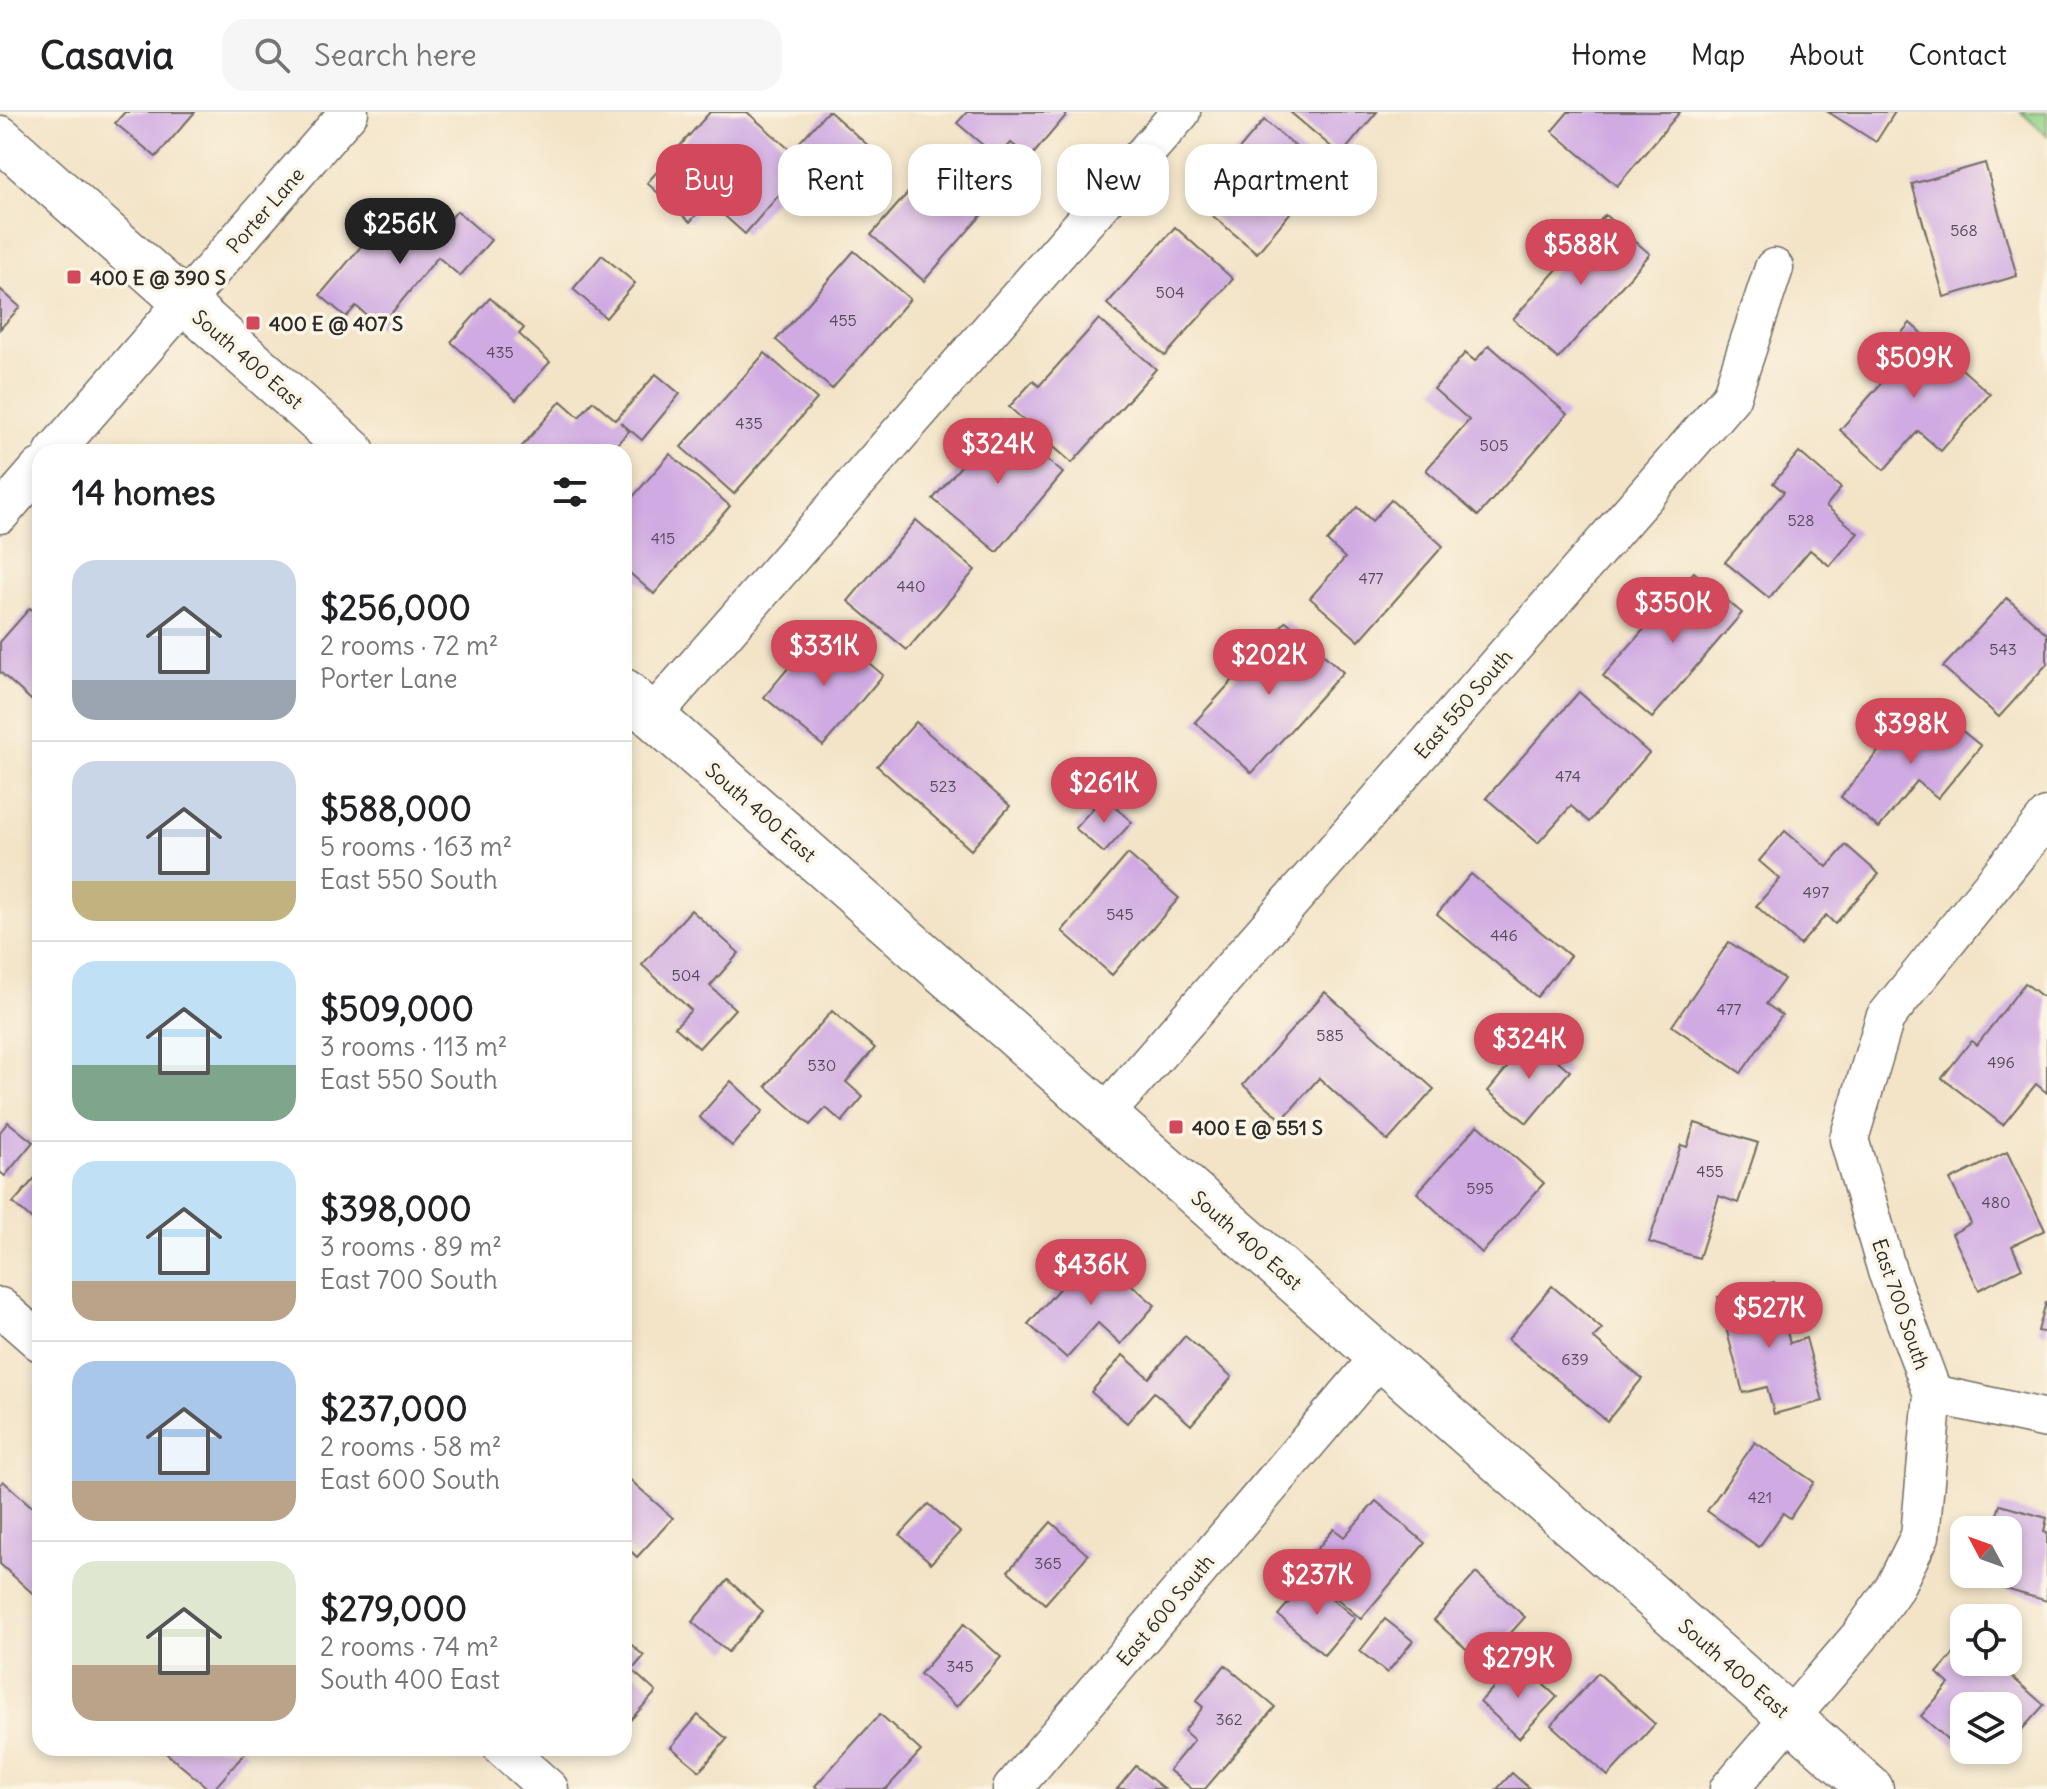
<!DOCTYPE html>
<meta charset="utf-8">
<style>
:root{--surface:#fff;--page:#f6f6f6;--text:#202124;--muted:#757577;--line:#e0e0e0;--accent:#d1495b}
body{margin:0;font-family:Delius,sans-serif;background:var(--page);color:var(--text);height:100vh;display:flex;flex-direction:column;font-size:30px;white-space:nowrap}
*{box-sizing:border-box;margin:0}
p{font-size:26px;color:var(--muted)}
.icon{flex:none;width:44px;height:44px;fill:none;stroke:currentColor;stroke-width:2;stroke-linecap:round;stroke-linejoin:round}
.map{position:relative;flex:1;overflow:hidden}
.sheet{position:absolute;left:32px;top:332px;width:600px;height:1312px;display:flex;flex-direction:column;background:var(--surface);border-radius:24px;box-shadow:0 4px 12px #0003}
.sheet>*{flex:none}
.hud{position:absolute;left:656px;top:32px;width:760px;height:72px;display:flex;gap:16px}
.needle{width:52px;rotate:311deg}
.tools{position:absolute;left:1950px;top:1404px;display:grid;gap:16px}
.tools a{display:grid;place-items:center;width:72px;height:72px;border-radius:16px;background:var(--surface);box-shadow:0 4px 12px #0003;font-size:40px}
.price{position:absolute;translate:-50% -68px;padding:0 18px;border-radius:28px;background:var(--accent);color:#fff;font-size:26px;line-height:52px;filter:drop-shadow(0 2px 4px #0008)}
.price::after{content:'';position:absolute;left:50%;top:48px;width:24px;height:18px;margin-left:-12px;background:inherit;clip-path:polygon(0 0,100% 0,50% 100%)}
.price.on{background:#222;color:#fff}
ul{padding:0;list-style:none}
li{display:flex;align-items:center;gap:24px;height:200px;padding:0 40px}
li+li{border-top:2px solid var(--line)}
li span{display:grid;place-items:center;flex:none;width:224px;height:160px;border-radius:24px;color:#555}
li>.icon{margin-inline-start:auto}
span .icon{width:96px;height:96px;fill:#fffc;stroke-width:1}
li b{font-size:34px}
h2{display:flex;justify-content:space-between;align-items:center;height:96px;padding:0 40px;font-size:34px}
.pill{padding:0 28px;border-radius:24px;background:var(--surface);box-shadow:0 4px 12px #0003;font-size:28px;line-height:72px}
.pill.on{background:var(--accent);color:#fff}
header{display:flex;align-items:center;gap:48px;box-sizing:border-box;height:112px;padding:0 40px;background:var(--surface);border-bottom:2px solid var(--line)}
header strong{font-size:38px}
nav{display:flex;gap:44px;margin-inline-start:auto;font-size:28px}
.search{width:560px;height:72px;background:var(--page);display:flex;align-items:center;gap:20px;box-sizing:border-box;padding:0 28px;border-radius:24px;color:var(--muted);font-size:30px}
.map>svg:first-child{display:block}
.green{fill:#92d187;stroke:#5e7e59;stroke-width:2}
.building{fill:#d0abe3}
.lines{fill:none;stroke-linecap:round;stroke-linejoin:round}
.minor-casing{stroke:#716c62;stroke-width:41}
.tertiary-casing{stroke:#716c62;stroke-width:47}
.minor{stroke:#fff;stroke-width:38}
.tertiary{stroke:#fff;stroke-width:44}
.poi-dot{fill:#d1495b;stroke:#fcf5e5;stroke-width:3}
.labels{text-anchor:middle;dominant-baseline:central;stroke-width:7;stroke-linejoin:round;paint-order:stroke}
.number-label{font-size:16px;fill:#544b59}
.street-label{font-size:20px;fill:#2b2b2b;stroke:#fcf5e5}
.poi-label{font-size:20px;font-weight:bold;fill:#2b2b2b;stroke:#fcf5e5;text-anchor:start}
</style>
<header>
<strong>Casavia</strong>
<div class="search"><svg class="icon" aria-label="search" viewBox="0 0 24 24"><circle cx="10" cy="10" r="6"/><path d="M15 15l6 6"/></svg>Search here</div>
<nav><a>Home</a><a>Map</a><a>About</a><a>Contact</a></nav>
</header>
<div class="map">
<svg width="2047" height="1677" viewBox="0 0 2047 1677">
<rect width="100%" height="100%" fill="#fcf5e5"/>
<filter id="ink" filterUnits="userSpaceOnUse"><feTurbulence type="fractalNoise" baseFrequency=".0125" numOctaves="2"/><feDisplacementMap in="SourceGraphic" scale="16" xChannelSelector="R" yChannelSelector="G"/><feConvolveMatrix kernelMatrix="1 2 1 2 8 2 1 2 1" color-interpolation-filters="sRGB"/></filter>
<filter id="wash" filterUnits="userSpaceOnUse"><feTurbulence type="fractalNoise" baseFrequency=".006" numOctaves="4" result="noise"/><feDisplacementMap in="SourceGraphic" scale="32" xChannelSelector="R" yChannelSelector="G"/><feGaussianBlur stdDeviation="1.8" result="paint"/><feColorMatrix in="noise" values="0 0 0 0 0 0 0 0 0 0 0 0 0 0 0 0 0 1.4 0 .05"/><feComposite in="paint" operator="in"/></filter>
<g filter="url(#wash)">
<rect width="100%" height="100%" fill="#f3e4c8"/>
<polygon class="green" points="2021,0 2047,0 2047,24"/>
<g id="blocks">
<g class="building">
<polygon points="125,0 195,0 156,45 115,11"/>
<polygon points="710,0 747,0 806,52 745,122 708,89 690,110 647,71"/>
<polygon points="827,0 830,0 878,42 847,78 797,33"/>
<polygon points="967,0 1069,0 1030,46 1011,31 998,46 957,11"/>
<polygon points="1290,0 1377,0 1341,43"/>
<polygon points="1568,0 1680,0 1617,74 1552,19"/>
<polygon points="1828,0 1895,0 1876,30"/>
<polygon points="1264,8 1325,59 1257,141 1195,89"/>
<polygon points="947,36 1000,82 924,169 871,123"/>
<polygon points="1985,51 2017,164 1944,185 1912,72"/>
<polygon points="457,99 491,128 460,164 438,145 380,215 356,194 346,205 320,183 374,119 382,126 402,104 431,129"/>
<polygon points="1605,103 1650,142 1558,247 1513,207"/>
<polygon points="1175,115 1233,167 1165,244 1107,192"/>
<polygon points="854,139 910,187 832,277 776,228"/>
<polygon points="602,143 635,171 606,206 573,177"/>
<polygon points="0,177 20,195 0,217"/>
<polygon points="490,186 524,216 519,222 550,250 516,288 451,230"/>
<polygon points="1099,207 1156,257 1072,351 1009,295 1033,269 1039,274"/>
<polygon points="1910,211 1990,282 1941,339 1918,319 1884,358 1840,318 1891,260 1878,249"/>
<polygon points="1489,233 1567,302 1478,404 1426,358 1469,308 1434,277 1465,241 1475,249"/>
<polygon points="765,241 817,287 734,382 681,335"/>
<polygon points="656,262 680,282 642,328 620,310 629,319 610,340 517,340 561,289 579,305 593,289 616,308"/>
<polygon points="1000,308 1063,361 997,440 933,387"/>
<polygon points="1799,340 1841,376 1826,394 1858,421 1830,454 1810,438 1769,486 1725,450 1784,380 1773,371"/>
<polygon points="670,342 730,394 654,482 624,456 624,395"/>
<polygon points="1391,388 1443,434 1359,529 1310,486 1345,446 1327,429 1357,395 1372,409"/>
<polygon points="916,408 975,458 907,538 848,489"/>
<polygon points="1694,460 1742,501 1652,606 1603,564"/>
<polygon points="2007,486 2047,522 2047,552 1999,605 1943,555"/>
<polygon points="30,496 40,505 40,596 0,560 0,530"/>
<polygon points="1286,509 1343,560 1252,661 1195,610"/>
<polygon points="836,523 883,563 823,634 764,585 809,531 821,541"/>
<polygon points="1579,580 1649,641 1589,710 1571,694 1538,731 1486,686"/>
<polygon points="1935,597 1981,634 1938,686 1917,669 1879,716 1841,685 1907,604 1920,614"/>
<polygon points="916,610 1010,694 971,738 877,654"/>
<polygon points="1103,685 1132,710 1104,741 1075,716"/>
<polygon points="1785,719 1827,755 1846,733 1879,762 1835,812 1826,803 1800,833 1756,794 1780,767 1759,749"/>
<polygon points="1128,742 1179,786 1112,863 1062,819"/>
<polygon points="1471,762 1570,844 1537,885 1437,802"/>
<polygon points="691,798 739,841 710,874 735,897 699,936 675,915 691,898 642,853"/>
<polygon points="1729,830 1784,867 1766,892 1782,903 1741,961 1672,914"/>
<polygon points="2025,871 2047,888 2047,981 2036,972 2003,1013 1942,966 1971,929 1977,933"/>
<polygon points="1325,880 1434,977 1388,1029 1319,966 1282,1008 1243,973"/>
<polygon points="832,899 875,936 846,970 863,985 842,1010 826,996 810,1013 766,974"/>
<polygon points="1531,926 1570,959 1527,1011 1488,979"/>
<polygon points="731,969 763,999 732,1034 699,1005"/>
<polygon points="8,1010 33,1030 5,1064 0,1060 0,1020"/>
<polygon points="1695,1011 1758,1031 1738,1091 1719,1084 1699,1146 1649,1130 1681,1033 1687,1035"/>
<polygon points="1478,1013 1544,1071 1482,1141 1417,1081"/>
<polygon points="2007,1040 2045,1118 2012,1134 2022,1156 1979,1178 1952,1122 1971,1111 1950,1068"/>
<polygon points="40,1060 40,1115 13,1091"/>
<polygon points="1092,1139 1155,1193 1121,1232 1098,1211 1067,1246 1028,1212"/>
<polygon points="1774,1170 1790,1231 1806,1226 1823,1289 1774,1302 1767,1275 1743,1281 1718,1185"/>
<polygon points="1552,1174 1602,1217 1593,1226 1642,1267 1607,1309 1508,1227"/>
<polygon points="2046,1190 2047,1190 2047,1221 2038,1219"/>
<polygon points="1185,1224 1232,1265 1191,1313 1154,1280 1127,1311 1091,1280 1123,1243 1149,1266"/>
<polygon points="1755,1330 1814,1370 1790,1406 1783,1401 1759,1435 1707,1399"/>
<polygon points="627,1365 673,1406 637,1445 624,1433 624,1369"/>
<polygon points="3,1369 40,1402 40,1488 0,1452 0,1373"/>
<polygon points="1376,1389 1425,1431 1361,1507 1301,1456 1334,1417 1344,1425"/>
<polygon points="929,1392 960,1420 931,1451 900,1423"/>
<polygon points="2000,1393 2047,1406 2044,1420 2047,1421 2047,1489 1978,1469 1980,1462 2008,1462 2008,1418 1992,1418"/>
<polygon points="1051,1410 1088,1443 1045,1492 1008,1459"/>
<polygon points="1476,1461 1525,1505 1483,1552 1434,1508"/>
<polygon points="1309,1467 1355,1506 1324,1543 1278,1503"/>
<polygon points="728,1468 763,1499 728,1540 692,1510"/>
<polygon points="1385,1507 1413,1529 1387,1561 1360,1539"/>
<polygon points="964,1512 1001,1545 957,1595 920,1562"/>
<polygon points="624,1526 644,1544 632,1558 656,1580 624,1615"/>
<polygon points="1964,1530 1964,1550 1995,1550 2044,1593 2017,1623 2008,1615 2008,1594 1964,1594 1964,1638 1968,1638 1964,1642 1921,1604 1949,1572 1937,1561"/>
<polygon points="1518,1549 1557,1585 1519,1626 1480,1590"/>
<polygon points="1225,1553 1275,1595 1205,1677 1192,1677 1169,1658 1194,1628 1184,1619 1203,1595 1196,1589"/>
<polygon points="1598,1561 1655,1612 1608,1664 1551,1613"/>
<polygon points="880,1602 921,1639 886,1677 818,1677 815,1674"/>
<polygon points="698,1603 727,1627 700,1659 671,1635"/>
<polygon points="160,1636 242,1636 246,1640 214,1677 209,1677"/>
<polygon points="1136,1654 1164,1677 1117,1677"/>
<polygon points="1512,1661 1530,1677 1497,1677"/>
</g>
</g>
</g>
<g filter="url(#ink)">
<use href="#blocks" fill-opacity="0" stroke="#716c62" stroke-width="2"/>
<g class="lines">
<g class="minor-casing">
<g id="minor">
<polyline points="54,340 349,0"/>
<polyline points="0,402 40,356"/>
<polyline points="652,604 1181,0"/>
<polyline points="1105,1002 1731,285 1774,156"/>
<polyline points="0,1195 40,1230"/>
<polyline points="1933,1282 2047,1307"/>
<polyline points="503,1636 549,1677"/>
<polyline points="1012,1677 1380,1245"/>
<polyline points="1729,1677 1860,1524 1894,1476 1920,1424 1933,1282 1887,1159 1849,1027 1885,906 2047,705"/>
</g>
</g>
<g class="tertiary-casing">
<g id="tertiary">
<polyline points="0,26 353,340"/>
<polyline points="624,579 1871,1677"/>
</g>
</g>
<use href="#minor" class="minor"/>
<use href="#tertiary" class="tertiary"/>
</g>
</g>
<g class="poi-dot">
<rect x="66" y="157" width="16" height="16" rx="4"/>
<rect x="245" y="203" width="16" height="16" rx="4"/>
<rect x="1168" y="1007" width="16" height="16" rx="4"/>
</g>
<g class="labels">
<g class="number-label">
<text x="1964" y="118">568</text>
<text x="1170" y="180">504</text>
<text x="843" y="208">455</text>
<text x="500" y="240">435</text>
<text x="749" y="311">435</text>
<text x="1494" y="333">505</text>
<text x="1801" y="408">528</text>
<text x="663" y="426">415</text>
<text x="1371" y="466">477</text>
<text x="911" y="474">440</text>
<text x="2003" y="537">543</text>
<text x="1568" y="664">474</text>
<text x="943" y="674">523</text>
<text x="1816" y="780">497</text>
<text x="1120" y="802">545</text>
<text x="1504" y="823">446</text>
<text x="686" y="863">504</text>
<text x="1729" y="897">477</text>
<text x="1330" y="923">585</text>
<text x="2001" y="950">496</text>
<text x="822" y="953">530</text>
<text x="1710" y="1059">455</text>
<text x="1480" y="1076">595</text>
<text x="1996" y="1090">480</text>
<text x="1575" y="1247">639</text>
<text x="1760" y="1385">421</text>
<text x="1048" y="1451">365</text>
<text x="960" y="1554">345</text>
<text x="1229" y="1607">362</text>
</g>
<g class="street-label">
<text transform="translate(265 98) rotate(-49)">Porter Lane</text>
<text transform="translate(248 247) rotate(41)">South 400 East</text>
<text transform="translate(1463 592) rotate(-49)">East 550 South</text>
<text transform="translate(761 700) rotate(41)">South 400 East</text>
<text transform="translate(1247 1128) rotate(41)">South 400 East</text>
<text transform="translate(1901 1192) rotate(71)">East 700 South</text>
<text transform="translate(1165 1498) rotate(-50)">East 600 South</text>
<text transform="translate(1734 1556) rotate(41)">South 400 East</text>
</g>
<g class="poi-label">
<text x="90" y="165">400 E @ 390 S</text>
<text x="269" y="211">400 E @ 407 S</text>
<text x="1192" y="1015">400 E @ 551 S</text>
</g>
</g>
</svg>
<div class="tools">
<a><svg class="needle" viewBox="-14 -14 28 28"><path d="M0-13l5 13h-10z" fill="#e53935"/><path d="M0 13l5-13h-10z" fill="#757577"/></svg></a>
<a><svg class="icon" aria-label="locate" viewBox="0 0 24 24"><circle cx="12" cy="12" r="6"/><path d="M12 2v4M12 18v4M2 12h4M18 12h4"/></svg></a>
<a><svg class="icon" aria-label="layers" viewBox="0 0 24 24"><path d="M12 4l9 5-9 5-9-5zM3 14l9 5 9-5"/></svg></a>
</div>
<b class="price on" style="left:400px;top:154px">$256K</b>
<b class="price" style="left:1581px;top:175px">$588K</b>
<b class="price" style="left:1914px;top:288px">$509K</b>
<b class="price" style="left:998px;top:374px">$324K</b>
<b class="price" style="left:1673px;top:533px">$350K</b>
<b class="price" style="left:824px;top:576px">$331K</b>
<b class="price" style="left:1269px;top:585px">$202K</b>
<b class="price" style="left:1911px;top:654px">$398K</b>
<b class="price" style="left:1104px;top:713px">$261K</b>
<b class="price" style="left:1529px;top:969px">$324K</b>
<b class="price" style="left:1091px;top:1195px">$436K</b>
<b class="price" style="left:1769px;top:1238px">$527K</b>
<b class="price" style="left:1317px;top:1505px">$237K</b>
<b class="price" style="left:1518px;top:1588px">$279K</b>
<div class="hud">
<a class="pill on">Buy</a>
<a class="pill">Rent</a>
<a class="pill">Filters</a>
<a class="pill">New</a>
<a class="pill">Apartment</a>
</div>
<section class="sheet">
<h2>14 homes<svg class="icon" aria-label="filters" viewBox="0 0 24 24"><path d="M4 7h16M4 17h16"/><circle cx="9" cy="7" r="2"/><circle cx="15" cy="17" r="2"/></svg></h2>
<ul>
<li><span style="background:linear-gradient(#c9d6e8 75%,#9aa5b1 0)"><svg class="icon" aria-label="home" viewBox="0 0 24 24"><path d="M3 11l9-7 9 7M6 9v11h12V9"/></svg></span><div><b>$256,000</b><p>2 rooms · 72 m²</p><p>Porter Lane</p></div></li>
<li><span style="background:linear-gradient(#c9d6e8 75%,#c2b280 0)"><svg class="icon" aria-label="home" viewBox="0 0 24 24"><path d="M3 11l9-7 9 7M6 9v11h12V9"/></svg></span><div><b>$588,000</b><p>5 rooms · 163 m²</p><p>East 550 South</p></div></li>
<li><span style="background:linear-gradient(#bfe0f5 65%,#7fa58c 0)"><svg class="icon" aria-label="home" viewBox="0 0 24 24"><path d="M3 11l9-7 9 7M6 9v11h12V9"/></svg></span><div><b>$509,000</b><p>3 rooms · 113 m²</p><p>East 550 South</p></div></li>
<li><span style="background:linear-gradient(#bfe0f5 75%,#b9a48a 0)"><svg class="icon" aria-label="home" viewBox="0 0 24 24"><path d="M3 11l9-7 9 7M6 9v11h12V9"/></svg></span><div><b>$398,000</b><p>3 rooms · 89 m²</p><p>East 700 South</p></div></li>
<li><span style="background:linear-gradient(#a9c7e8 75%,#b9a48a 0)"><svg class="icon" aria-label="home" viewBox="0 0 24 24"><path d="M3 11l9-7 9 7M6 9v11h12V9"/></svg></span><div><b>$237,000</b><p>2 rooms · 58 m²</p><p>East 600 South</p></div></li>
<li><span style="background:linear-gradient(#dfe7d0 65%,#b9a48a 0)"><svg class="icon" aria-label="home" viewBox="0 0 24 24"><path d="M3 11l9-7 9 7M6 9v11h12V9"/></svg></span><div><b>$279,000</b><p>2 rooms · 74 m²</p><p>South 400 East</p></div></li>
</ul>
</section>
</div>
